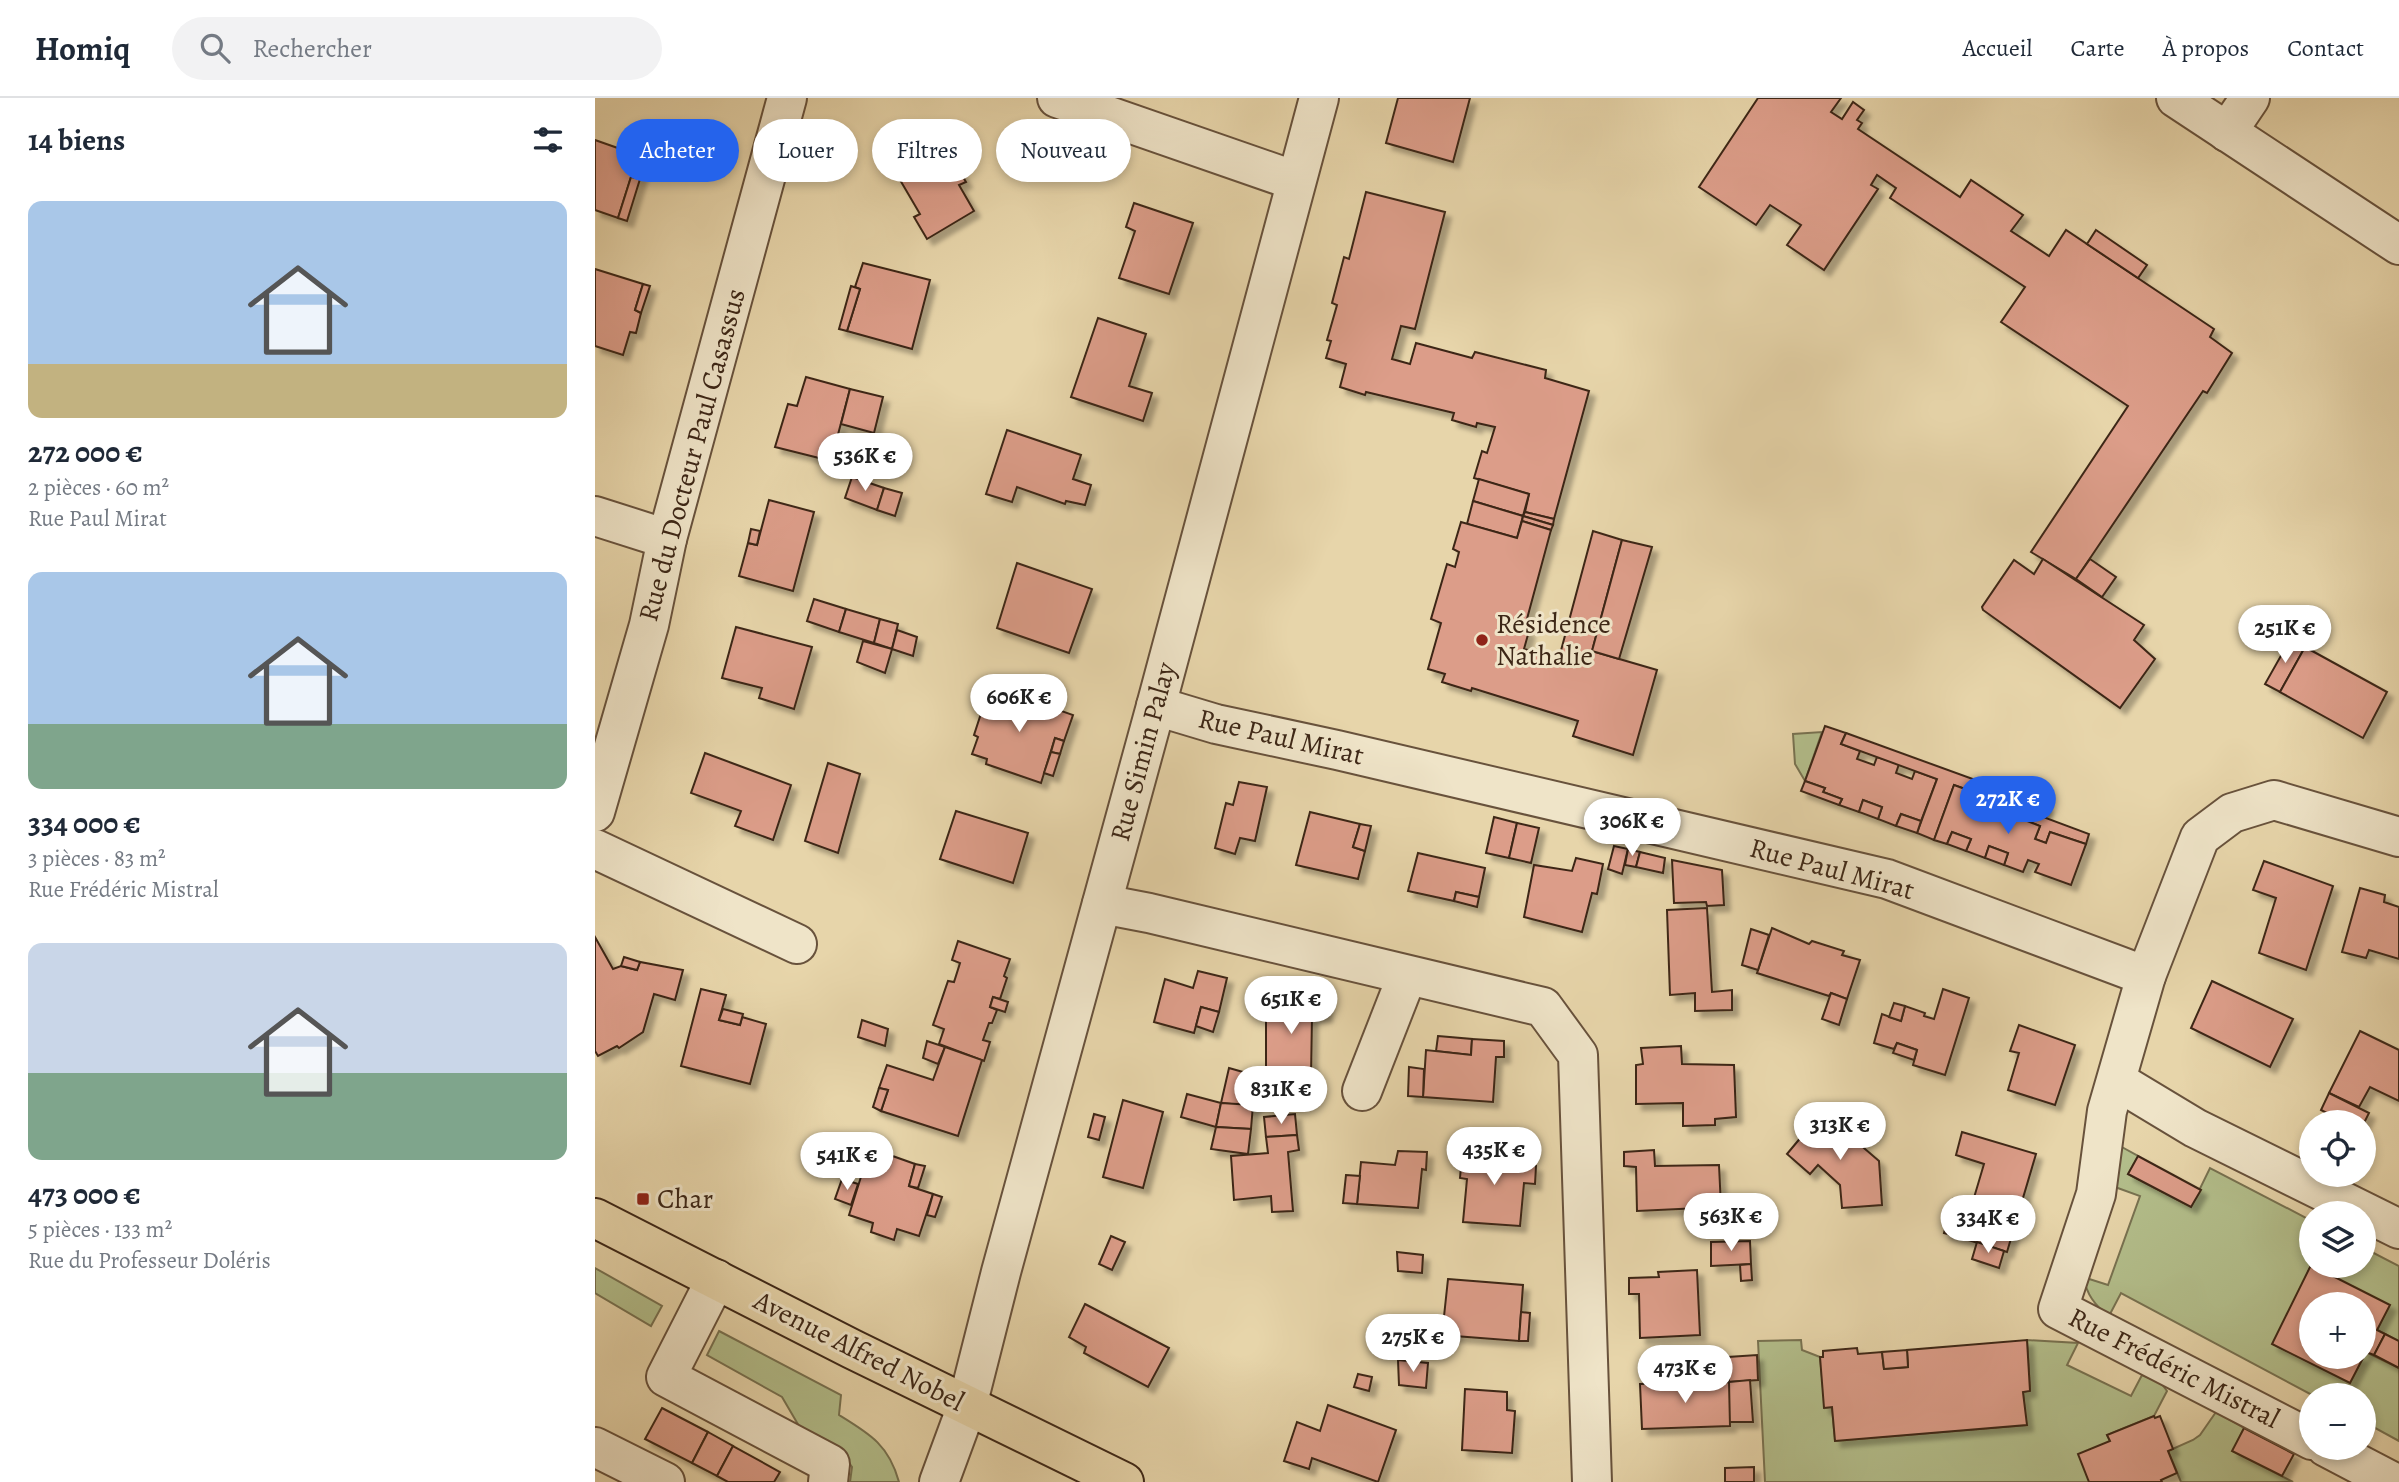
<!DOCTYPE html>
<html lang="fr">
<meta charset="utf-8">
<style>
:root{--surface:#fff;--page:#f2f2f3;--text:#1f2937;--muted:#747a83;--line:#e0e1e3;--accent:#2563eb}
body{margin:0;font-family:Alegreya,serif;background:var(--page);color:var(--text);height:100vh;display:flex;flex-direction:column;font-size:26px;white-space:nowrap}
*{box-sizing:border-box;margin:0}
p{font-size:23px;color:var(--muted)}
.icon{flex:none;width:38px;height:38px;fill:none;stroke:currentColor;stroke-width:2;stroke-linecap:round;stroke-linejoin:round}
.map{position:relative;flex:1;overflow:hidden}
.sheet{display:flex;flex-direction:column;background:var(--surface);width:595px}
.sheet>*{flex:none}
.banner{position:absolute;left:21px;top:21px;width:665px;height:63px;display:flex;gap:14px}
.fabs{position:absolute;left:1704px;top:1012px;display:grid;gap:14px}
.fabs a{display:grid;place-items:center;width:77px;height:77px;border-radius:50%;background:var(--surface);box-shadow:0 4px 10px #0003;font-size:35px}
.price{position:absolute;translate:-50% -60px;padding:0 16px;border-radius:24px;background:#fff;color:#222;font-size:23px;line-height:46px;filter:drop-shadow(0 2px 4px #0008)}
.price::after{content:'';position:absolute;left:50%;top:42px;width:21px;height:16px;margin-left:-10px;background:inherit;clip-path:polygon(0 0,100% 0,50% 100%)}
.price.current{background:var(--accent);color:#fff}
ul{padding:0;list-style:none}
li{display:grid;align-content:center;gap:14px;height:371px;padding:0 28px}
li span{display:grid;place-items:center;height:217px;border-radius:14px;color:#555}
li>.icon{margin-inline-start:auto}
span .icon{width:126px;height:126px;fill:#fffc;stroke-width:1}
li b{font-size:30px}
h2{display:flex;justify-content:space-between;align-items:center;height:84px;padding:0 28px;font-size:30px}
.chip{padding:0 24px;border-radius:32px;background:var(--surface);box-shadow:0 4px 10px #0003;font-size:24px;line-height:63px}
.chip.current{background:var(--accent);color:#fff}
header{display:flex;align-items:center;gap:42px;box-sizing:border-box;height:98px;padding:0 35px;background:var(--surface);border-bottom:2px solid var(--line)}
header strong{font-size:33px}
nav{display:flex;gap:38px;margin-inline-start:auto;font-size:24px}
.search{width:490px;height:63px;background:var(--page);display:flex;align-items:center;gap:18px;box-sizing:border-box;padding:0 24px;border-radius:38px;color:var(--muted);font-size:26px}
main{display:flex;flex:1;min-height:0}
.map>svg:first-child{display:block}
.green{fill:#b3be8b;stroke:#787251;stroke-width:2}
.building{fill:#dc9d89;stroke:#3d2717;stroke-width:2;filter:url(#shadow)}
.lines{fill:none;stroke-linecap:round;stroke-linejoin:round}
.minor-casing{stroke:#68523c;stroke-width:42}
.major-casing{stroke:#3d2717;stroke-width:42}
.minor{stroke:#efe4c8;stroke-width:38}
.major{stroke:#e7d5aa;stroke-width:38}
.poi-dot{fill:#8f2418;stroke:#efe4c8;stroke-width:2.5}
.labels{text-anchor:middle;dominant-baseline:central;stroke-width:6;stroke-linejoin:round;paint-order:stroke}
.street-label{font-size:28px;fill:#3d2717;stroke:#efe4c8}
.poi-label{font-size:28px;fill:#3d2717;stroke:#efe4c8;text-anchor:start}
</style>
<header>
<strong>Homiq</strong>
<div class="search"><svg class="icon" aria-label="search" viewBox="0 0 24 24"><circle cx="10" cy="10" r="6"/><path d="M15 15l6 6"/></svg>Rechercher</div>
<nav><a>Accueil</a><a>Carte</a><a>À propos</a><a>Contact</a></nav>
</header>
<main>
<section class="sheet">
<h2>14 biens<svg class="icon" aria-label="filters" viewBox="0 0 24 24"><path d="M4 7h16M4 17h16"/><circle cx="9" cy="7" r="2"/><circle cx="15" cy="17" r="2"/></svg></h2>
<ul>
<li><span style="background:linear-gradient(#a9c7e8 75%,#c2b280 0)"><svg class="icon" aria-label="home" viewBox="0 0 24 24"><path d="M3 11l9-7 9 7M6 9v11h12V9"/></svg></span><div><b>272 000 €</b><p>2 pièces · 60 m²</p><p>Rue Paul Mirat</p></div></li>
<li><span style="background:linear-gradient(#a9c7e8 70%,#7fa58c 0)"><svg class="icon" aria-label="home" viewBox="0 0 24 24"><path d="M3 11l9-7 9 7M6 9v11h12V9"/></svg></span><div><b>334 000 €</b><p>3 pièces · 83 m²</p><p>Rue Frédéric Mistral</p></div></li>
<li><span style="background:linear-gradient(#c9d6e8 60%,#7fa58c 0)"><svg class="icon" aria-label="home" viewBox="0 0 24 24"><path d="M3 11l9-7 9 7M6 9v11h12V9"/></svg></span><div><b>473 000 €</b><p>5 pièces · 133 m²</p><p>Rue du Professeur Doléris</p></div></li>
</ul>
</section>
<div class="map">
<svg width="1804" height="1384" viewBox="0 0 1804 1384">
<defs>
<filter id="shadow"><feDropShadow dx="6" dy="6" stdDeviation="2" flood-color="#0004"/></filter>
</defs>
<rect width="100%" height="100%" fill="#e7d5aa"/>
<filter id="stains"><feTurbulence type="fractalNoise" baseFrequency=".00286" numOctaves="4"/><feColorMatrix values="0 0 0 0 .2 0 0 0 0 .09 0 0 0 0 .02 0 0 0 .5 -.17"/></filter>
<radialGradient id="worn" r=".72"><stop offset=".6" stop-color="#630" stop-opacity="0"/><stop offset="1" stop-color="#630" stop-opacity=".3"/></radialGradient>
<g class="green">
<polygon points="1227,634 1210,683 1200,666 1198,636"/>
<path d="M1525 1048 1543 1058 1533 1076 1596 1109 1615 1070 1717 1123V1167H1769V1150L1804 1168V1243L1782 1232 1794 1207 1716 1168 1678 1246 1755 1285 1771 1254 1804 1270V1343L1769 1324V1297H1717L1526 1195 1514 1218C1499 1207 1492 1196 1488 1179L1513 1187 1545 1098 1520 1089Z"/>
<polygon points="0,1170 67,1208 56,1228 0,1195"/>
<path d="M124 1233 246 1297 244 1317C275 1336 294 1347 304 1384H255L257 1369 252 1362 211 1340 187 1299 112 1257Z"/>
<polygon points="1206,1242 1207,1252 1225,1259 1230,1310 1237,1309 1240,1343 1431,1327 1428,1294 1435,1292 1432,1242 1483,1245 1472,1267 1536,1298 1547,1277 1566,1285 1572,1293 1559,1318 1512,1337 1515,1343 1494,1384 1170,1384 1163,1243"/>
<polygon points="1621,1314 1649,1330 1638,1353 1698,1384 1586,1384 1573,1353 1598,1342 1605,1337"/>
</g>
<g class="building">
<polygon points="803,0 875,0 858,64 791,45"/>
<polygon points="1163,0 1246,0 1236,14 1247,21 1258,4 1269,12 1262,22 1267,25 1263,31 1365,99 1376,82 1428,117 1416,133 1454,158 1471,132 1619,231 1615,239 1637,255 1612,295 1608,293 1481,481 1436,454 1533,308 1406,224 1430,189 1295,100 1301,90 1282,77 1276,87 1283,91 1229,172 1192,147 1206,127 1175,107 1161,127 1104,89"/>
<polygon points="0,42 51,60 45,81 36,79 23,120 0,112"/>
<polygon points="337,42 350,63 356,59 371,84 364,87 379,113 332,141 319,119 325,116 301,75 324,60 320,53"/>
<polygon points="320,53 324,60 301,75 297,68"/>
<polygon points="36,79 45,81 32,123 23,120"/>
<polygon points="771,94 850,114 820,231 806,228 797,261 815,266 821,245 877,260 880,254 951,272 950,280 994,293 959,421 930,414 934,396 879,380 887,353 892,355 900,329 882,325 881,329 857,322 859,315 771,294 770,297 745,289 751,266 731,260 736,243 732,242 742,207 737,205 749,159 754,161"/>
<polygon points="539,105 598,125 574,196 524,180 540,133 531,129"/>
<polygon points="1501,132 1552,167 1543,180 1492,146"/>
<polygon points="268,165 335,182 317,251 252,233 265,191 260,189"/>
<polygon points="0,171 48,186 40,212 46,215 41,235 35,234 28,257 0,248"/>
<polygon points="48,186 55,188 46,215 40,212"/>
<polygon points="256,188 265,191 252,233 244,231"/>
<polygon points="503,220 551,236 534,288 557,295 548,323 476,299"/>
<polygon points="211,279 255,291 236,363 180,349 193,306 202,308"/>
<polygon points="255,291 288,299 279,335 246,326"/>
<polygon points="412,332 486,357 478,381 496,387 490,407 471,403 470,406 422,389 417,404 391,396"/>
<polygon points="257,379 289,390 282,412 250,400"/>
<polygon points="884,381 934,396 928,418 878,403"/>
<polygon points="289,390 307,395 300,418 282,412"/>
<polygon points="174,402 219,414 198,493 144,478 153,445 162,447"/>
<polygon points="878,403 928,418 922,440 872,426"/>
<polygon points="930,414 959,421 958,427 928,418"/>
<polygon points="928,418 958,427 956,432 927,423"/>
<polygon points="927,423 956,432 929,532 934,533 929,551 964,560 998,433 1027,442 997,553 1062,572 1038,657 978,638 983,623 877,590 876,593 847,584 850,576 833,571 846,525 836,521 852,466 860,469 864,454 858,451 866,424 922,440"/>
<polygon points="156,431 165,433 162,447 153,445"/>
<polygon points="1027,442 1057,449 1024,561 997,553"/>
<polygon points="1448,461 1549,527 1539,542 1560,561 1525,610 1388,512 1387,509 1419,462 1439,476"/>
<polygon points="1495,461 1521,479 1507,499 1481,481"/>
<polygon points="422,465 497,491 474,555 402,530"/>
<polygon points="219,501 251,511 244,534 212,523"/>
<polygon points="251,511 285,521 279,545 244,534"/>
<polygon points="285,521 303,526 297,551 279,545"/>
<polygon points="141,529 217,549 199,611 164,600 167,590 127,580"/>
<polygon points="302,532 322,539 318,558 297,551"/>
<polygon points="1696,540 1710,549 1685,594 1670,586"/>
<polygon points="268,543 297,551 290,575 262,564"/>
<polygon points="1710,549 1792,594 1768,640 1685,594"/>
<polygon points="395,588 478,617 469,643 460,640 446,685 391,666 392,661 377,656 383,639 379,637"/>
<polygon points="1230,628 1251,635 1246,646 1265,653 1262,661 1279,667 1282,659 1304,666 1301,675 1317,681 1320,673 1342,681 1326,723 1306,716 1301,728 1283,721 1287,709 1268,702 1264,714 1244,707 1247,701 1228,694 1230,690 1210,683"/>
<polygon points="1251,635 1452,708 1448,719 1494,736 1491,746 1455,734 1451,745 1440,741 1445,728 1427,721 1430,712 1359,687 1339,742 1322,735 1342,681 1246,646"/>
<polygon points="460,640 469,643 465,656 456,654"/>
<polygon points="456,654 465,656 458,678 449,675"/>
<polygon points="110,655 196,687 178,742 140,728 146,713 96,695"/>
<polygon points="233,665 265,676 243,755 210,743"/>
<polygon points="1210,683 1230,690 1228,694 1247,701 1244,707 1206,693"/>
<polygon points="644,684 672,689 660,743 645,740 640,756 620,750 631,705 638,707"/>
<polygon points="1359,687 1392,699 1389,707 1406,713 1409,705 1430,712 1427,721 1445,728 1440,741 1451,745 1455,734 1491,746 1476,787 1440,774 1444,766 1433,762 1428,774 1409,767 1413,755 1394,748 1390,760 1371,753 1376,741 1357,734 1352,746 1339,742"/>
<polygon points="1392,699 1409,705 1406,713 1389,707"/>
<polygon points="1268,702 1287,709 1283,721 1264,714"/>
<polygon points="361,713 433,735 418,785 345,761"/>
<polygon points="715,714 765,726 758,749 770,753 763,781 701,767"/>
<polygon points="1306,716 1326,723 1322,735 1301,728"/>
<polygon points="899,719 922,725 914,760 891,755"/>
<polygon points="922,725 944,730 936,765 914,760"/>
<polygon points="765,726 776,728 770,753 758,749"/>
<polygon points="1357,734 1376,741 1371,753 1352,746"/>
<polygon points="1019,748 1033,751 1027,776 1013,771"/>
<polygon points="1394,748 1413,755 1409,767 1390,760"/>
<polygon points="1033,751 1045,754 1041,769 1030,767"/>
<polygon points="1045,754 1070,760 1068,775 1041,769"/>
<polygon points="823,755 890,770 884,799 861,794 859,803 813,793"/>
<polygon points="981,760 1008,766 1002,796 997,795 987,834 929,819 939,767 977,773"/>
<polygon points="1077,762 1127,772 1129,807 1112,808 1111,804 1079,805"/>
<polygon points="1669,763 1738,788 1711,872 1664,855 1681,800 1658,792"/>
<polygon points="1765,790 1790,797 1789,804 1804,809 1804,861 1774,852 1771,860 1747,854"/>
<polygon points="861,794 884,799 882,809 859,803"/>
<polygon points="1112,810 1117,894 1137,892 1137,912 1100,913 1100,895 1075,897 1072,812"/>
<polygon points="1177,830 1214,846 1217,843 1249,853 1247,857 1265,862 1252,901 1236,895 1234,898 1162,875"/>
<polygon points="1156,831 1174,837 1163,872 1147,867"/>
<polygon points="0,839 18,871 26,868 42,872 45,864 88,872 80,902 59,896 48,934 24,950 22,948 3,958 0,953"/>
<polygon points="363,843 415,861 409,878 412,880 405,901 398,899 395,909 402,912 397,925 394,925 388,942 395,944 389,963 344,946 349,931 338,927 353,883 359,884 365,865 357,862"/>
<polygon points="29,859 45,864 42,872 26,868"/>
<polygon points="603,873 632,880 624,914 606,909 599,935 559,924 570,881 598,890"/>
<polygon points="1617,883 1698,921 1675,969 1596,930"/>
<polygon points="106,891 131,897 124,922 145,927 147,919 171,926 155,986 86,968"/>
<polygon points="1348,891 1374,900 1350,977 1318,967 1322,952 1302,945 1299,951 1279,945 1287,916 1306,923 1310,908 1330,915 1329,918 1339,921"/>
<polygon points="1236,895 1252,901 1244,927 1227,921"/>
<polygon points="398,899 413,904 410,914 395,909"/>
<polygon points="671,901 731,902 731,918 717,918 716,979 671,979"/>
<polygon points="1299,905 1310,908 1306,923 1294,919"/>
<polygon points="606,909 624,914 618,934 601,928"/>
<polygon points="128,911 148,916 145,927 124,922"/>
<polygon points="267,922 293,931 290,948 263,939"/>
<polygon points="1424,927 1480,947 1460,1007 1413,992 1424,955 1415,953"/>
<polygon points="1765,933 1804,952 1804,1003 1775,989 1764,1009 1734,995"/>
<polygon points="843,938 877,941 876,957 841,953"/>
<polygon points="877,941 909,943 909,959 901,959 898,1004 828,999 831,952 876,957"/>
<polygon points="332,943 350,949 343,966 328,960"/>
<polygon points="1302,945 1322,952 1319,962 1298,955"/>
<polygon points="1086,948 1087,966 1139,967 1141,1019 1120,1021 1120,1027 1088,1028 1088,1005 1041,1006 1041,967 1048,966 1046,950"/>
<polygon points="350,949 387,962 363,1038 286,1013 293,992 284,990 292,967 338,982"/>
<polygon points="814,969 829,971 828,999 813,998"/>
<polygon points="634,970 655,976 647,1007 626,1005"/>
<polygon points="655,976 668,978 661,1007 647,1007"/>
<polygon points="284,990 293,992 286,1013 278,1009"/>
<polygon points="1734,995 1774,1015 1769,1025 1749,1024 1726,1012"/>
<polygon points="592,996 626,1005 621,1029 586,1019"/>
<polygon points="528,1002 568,1014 548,1090 508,1079"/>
<polygon points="626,1005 658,1007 656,1031 621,1029"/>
<polygon points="1227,1014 1284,1063 1287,1107 1247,1110 1245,1087 1223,1067 1215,1076 1192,1056"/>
<polygon points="499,1016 510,1019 504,1042 493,1039"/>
<polygon points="700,1016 702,1037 671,1039 669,1019"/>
<polygon points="621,1029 656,1031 653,1056 616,1051"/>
<polygon points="1367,1034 1441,1056 1412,1154 1367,1140 1389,1066 1361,1057"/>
<polygon points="702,1037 704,1052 693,1054 698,1113 677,1114 676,1098 639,1102 636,1058 673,1055 671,1039"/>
<polygon points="875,1049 912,1052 911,1066 941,1068 940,1086 929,1085 925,1128 868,1124 872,1081 865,1080 867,1057"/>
<polygon points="275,1050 320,1066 314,1088 338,1096 324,1138 302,1131 299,1142 276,1134 278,1125 254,1117"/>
<polygon points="1059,1052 1060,1068 1124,1067 1126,1109 1042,1113 1041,1069 1029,1068 1029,1054"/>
<polygon points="803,1053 832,1054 831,1072 827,1071 823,1110 762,1106 766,1064 800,1067"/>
<polygon points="1543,1058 1606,1092 1596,1109 1533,1076"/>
<polygon points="320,1066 330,1068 323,1090 314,1088"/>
<polygon points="751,1077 765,1078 762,1106 748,1105"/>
<polygon points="247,1081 263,1086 256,1107 240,1101"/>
<polygon points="338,1096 347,1099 340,1119 332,1117"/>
<polygon points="1358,1101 1377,1107 1367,1140 1349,1135"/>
<polygon points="516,1138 530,1144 517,1172 504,1166"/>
<polygon points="1155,1143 1156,1166 1116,1168 1116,1144"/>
<polygon points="1382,1144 1409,1153 1404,1170 1377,1161"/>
<polygon points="802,1154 828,1157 827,1175 803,1173"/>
<polygon points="1156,1166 1157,1182 1146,1183 1145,1167"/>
<polygon points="1716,1167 1795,1207 1782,1232 1790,1236 1779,1257 1771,1254 1769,1257 1769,1206 1717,1206 1717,1258 1769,1258 1755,1285 1677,1246"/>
<polygon points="1102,1172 1105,1237 1045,1240 1044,1196 1034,1196 1034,1180 1064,1179 1063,1174"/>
<polygon points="853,1181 928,1187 924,1243 847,1237"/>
<polygon points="490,1206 574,1250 553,1289 489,1255 491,1249 474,1239"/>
<polygon points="926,1214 935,1215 933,1243 924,1243"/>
<polygon points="1790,1236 1804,1243 1804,1270 1779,1257"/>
<polygon points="1432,1242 1435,1293 1428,1294 1432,1327 1240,1343 1237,1309 1229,1310 1225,1259 1228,1259 1228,1253 1262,1250 1263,1256 1287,1254 1289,1271 1313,1269 1312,1252"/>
<polygon points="1312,1252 1313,1269 1289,1271 1287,1254"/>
<polygon points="1162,1257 1163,1282 1134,1284 1133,1259"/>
<polygon points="803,1262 833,1265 831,1290 804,1287"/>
<polygon points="763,1276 777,1279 774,1293 759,1289"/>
<polygon points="1155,1282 1158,1324 1134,1324 1134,1284"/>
<polygon points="1134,1284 1135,1328 1047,1331 1045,1286"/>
<polygon points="870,1291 912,1294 912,1312 920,1313 917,1355 867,1352"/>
<polygon points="733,1307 801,1332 783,1384 717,1360 714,1371 689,1363 702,1324 725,1333"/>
<polygon points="67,1310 113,1334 97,1365 50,1341"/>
<polygon points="1559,1318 1560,1320 1565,1318 1578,1351 1573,1353 1582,1375 1566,1382 1567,1384 1494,1384 1483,1356 1515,1343 1512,1337"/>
<polygon points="1649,1330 1699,1356 1687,1378 1637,1353"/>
<polygon points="113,1334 138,1348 122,1378 97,1365"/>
<polygon points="138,1348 185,1374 179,1384 133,1384 122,1378"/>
<polygon points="1159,1369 1159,1384 1130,1384 1130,1370"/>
</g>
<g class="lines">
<g class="minor-casing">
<g id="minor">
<polyline points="462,0 701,83"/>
<polyline points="1581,0 1804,147"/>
<polyline points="1632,34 1655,0"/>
<polyline points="0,418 72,441"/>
<polyline points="561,608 621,626 742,652 1292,781 1551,878 1605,739 1637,715 1679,702 1804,739"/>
<polyline points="0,714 54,527 72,441 192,0"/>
<polyline points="0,751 202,846"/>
<polyline points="507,806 554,815 948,909 983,957 997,1384"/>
<polyline points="1551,878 1512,1013 1501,1096 1463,1211 1717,1342"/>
<polyline points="1522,983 1600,1030 1804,1131"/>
<polyline points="767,993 812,878"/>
<polyline points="121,1181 71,1279 235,1366 233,1384"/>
<polyline points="0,1349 70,1384"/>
<polyline points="1731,1349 1798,1384"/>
<polyline points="344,1384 372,1308 406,1174 561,608 724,0"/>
</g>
</g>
<g class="major-casing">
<polyline id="major" points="0,1120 257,1251 529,1384"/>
</g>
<use href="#minor" class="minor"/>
<use href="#major" class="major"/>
</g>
<g class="poi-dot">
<circle cx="887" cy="542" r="7"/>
<rect x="41" y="1094" width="14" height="14" rx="3.5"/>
</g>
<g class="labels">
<g class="street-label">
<text transform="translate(97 357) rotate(-75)">Rue du Docteur Paul Casassus</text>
<text transform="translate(686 639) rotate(13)">Rue Paul Mirat</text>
<text transform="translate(548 654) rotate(-75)">Rue Simin Palay</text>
<text transform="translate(1237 771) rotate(15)">Rue Paul Mirat</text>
<text transform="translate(264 1253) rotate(27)">Avenue Alfred Nobel</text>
<text transform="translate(1579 1270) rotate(27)">Rue Frédéric Mistral</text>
</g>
<g class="poi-label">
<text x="901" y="526">Résidence<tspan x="901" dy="32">Nathalie</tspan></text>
<text x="62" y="1101">Char</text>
</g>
</g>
<rect width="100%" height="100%" filter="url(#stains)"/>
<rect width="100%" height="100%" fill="url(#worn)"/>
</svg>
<div class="fabs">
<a><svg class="icon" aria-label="locate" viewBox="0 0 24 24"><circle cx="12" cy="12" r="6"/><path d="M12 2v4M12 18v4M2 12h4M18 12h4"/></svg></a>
<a><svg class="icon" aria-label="layers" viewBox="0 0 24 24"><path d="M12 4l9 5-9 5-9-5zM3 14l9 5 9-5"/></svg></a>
<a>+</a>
<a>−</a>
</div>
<b class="price" style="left:270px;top:395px">536K €</b>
<b class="price" style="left:1690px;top:567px">251K €</b>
<b class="price" style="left:424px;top:636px">606K €</b>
<b class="price current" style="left:1413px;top:738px">272K €</b>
<b class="price" style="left:1037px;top:760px">306K €</b>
<b class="price" style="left:696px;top:938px">651K €</b>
<b class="price" style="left:686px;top:1028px">831K €</b>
<b class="price" style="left:1245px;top:1064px">313K €</b>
<b class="price" style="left:899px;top:1089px">435K €</b>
<b class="price" style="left:252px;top:1094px">541K €</b>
<b class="price" style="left:1136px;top:1155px">563K €</b>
<b class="price" style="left:1393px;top:1157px">334K €</b>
<b class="price" style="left:818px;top:1276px">275K €</b>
<b class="price" style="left:1090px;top:1307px">473K €</b>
<div class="banner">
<a class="chip current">Acheter</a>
<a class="chip">Louer</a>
<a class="chip">Filtres</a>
<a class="chip">Nouveau</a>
</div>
</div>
</main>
